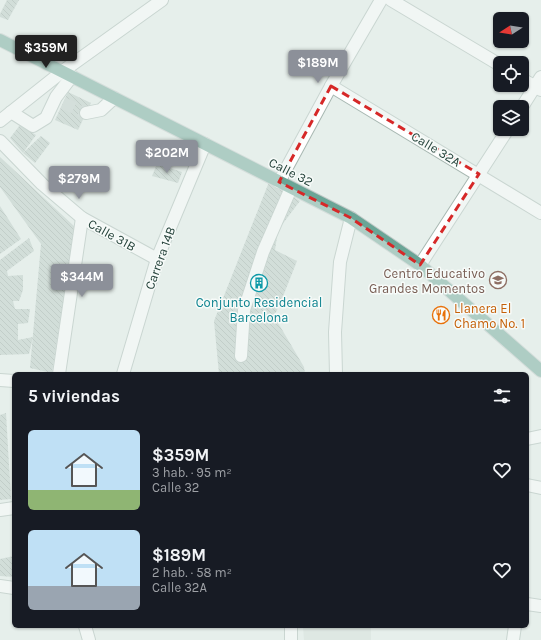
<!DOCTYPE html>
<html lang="es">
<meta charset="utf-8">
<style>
:root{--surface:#171b24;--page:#242831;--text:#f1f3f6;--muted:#9ea1a6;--accent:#8c9099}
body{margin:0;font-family:Karla,sans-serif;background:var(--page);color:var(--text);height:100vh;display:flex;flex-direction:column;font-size:15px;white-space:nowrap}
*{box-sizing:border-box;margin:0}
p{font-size:13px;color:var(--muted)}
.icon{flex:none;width:22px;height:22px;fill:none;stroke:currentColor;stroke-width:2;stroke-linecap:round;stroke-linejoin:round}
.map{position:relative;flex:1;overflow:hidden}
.panel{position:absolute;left:12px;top:372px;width:517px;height:256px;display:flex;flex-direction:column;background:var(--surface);border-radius:6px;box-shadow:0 1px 3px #0004}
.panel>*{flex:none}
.needle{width:26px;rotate:258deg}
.buttons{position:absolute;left:493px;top:12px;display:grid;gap:8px}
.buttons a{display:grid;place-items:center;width:36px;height:36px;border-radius:6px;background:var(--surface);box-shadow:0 1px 3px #0004;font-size:20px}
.price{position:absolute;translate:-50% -34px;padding:0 9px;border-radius:4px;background:var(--accent);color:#fff;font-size:13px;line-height:26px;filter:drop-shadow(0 1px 2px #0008)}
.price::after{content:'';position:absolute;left:50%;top:24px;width:12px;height:9px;margin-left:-6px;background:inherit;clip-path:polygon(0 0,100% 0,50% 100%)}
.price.active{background:#222;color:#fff}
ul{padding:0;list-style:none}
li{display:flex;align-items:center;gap:12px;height:100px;padding:0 16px}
li span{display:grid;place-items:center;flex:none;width:112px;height:80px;border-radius:6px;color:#555}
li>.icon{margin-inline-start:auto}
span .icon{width:48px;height:48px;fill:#fffc;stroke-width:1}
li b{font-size:17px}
h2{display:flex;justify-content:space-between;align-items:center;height:48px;padding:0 16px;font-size:17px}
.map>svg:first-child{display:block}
.built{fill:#d4dfda}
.building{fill:url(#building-back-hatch)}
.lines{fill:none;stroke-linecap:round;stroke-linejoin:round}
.minor-tunnel{stroke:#bfccc8;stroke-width:12;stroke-dasharray:12 6;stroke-linecap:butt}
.minor-casing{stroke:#a8b8b2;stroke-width:14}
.major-casing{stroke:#c2cac8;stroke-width:14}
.minor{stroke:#fff;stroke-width:12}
.major{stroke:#6aa596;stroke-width:12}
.marked{fill:none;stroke:#d62828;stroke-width:3;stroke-dasharray:8 5;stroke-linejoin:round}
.labels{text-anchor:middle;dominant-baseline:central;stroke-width:3;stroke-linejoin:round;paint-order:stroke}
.street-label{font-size:13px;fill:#24423a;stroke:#f7fbf9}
.education-label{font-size:13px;fill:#785e54;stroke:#f7fbf9;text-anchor:end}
.culture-label{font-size:13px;fill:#0d838f;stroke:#f7fbf9}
.food-label{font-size:13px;fill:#c56008;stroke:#f7fbf9;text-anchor:start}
</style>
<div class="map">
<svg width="541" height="640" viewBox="0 0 541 640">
<defs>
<pattern id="building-back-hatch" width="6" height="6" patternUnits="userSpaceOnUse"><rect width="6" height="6" fill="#bbcac4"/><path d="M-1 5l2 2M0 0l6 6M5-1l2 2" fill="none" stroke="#98a6a0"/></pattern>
</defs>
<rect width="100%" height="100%" fill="#e6efeb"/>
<polygon class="built" points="303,626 371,626 371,640 304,640"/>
<g class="building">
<polygon points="7,0 19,0 8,20 0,17 0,14"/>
<polygon points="68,92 91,103 78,130 55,120"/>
<polygon points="20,125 36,135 23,153 10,138"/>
<polygon points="41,136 50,143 35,163 23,153"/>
<polygon points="0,157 75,227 52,373 30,368 41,244 0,187"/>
<polygon points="157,164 182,172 178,183 152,176"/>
<polygon points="269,182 300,201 278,230 275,250 297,261 280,304 274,316 304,367 305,374 246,374 245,372 238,374 219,374 214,321"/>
<polygon points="0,206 21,239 0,254"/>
<polygon points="29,238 34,251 7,271 8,276 23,275 23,290 19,301 13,301 15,309 30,309 28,323 18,324 18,340 33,337 29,354 0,355 0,260"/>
<polygon points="6,413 11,499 0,500 0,415"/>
<polygon points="14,556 14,577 0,576 0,559"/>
</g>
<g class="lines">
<polyline class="minor-tunnel" points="63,103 86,113"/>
<g class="minor-casing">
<g id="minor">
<polyline points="391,0 500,65"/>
<polyline points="522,79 541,90"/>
<polyline points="331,86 541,213"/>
<polyline points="522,107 541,77"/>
<polyline points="11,112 33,126 46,118 56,97 72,76"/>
<polyline points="86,113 101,110 114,98"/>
<polyline points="0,121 63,71 162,0"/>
<polyline points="0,141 42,184 82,218 157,259"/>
<polyline points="279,182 331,86 381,0"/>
<polyline points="420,265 508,129"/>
<polyline points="241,356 244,310 263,252 291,188"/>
<polyline points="59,374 82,218"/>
<polyline points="123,374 157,259 205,144"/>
<polyline points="336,374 335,332 340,262 351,218"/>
<polyline points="0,380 14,381"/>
<polyline points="527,439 541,436"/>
<polyline points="527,485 541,488"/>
<polyline points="0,510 14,508"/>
<polyline points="0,586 14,588"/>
<polyline points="527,604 541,606"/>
<polyline points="85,626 89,640"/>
<polyline points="291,626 291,640"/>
<polyline points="513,640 515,626"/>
</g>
</g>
<g class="major-casing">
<polyline id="major" points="0,40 351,218 420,265 541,371"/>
</g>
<use href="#minor" class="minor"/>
<use href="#major" class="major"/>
</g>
<path d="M0 0H541V640H0ZM331 86 479 174 420 265 351 218 279 182Z" fill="#e6efeb" fill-opacity=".55" fill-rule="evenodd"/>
<path class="marked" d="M331 86 479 174 420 265 351 218 279 182Z"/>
<defs>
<g id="school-ring" transform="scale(0.9)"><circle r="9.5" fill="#f7fbf9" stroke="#8d6e63" stroke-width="1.5"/><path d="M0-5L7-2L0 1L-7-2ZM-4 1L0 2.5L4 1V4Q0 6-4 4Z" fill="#8d6e63"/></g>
<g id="building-ring" transform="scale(0.9)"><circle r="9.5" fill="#f7fbf9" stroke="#0f9aa8" stroke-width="1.5"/><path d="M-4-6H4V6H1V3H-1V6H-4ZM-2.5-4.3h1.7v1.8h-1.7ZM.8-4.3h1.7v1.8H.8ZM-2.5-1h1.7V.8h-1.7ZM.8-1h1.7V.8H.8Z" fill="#0f9aa8"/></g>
<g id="restaurant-ring" transform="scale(0.9)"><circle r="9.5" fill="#f7fbf9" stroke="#e8710a" stroke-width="1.5"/><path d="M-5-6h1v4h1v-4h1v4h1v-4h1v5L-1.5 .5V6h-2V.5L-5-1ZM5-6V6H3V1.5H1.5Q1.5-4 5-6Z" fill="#e8710a"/></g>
</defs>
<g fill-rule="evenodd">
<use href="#school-ring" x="498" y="280"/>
<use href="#building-ring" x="259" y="283"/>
<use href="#restaurant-ring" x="441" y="315"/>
</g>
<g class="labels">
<g class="street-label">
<text transform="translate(436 149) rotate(31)">Calle 32A</text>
<text transform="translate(291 172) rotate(27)">Calle 32</text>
<text transform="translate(112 235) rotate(29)">Calle 31B</text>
<text transform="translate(160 258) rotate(-70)">Carrera 14B</text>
</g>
<g class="education-label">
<text x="485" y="273">Centro Educativo<tspan x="485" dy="15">Grandes Momentos</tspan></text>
</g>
<g class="culture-label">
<text x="259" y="302">Conjunto Residencial<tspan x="259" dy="15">Barcelona</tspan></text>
</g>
<g class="food-label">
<text x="454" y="308">Llanera El<tspan x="454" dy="15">Chamo No. 1</tspan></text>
</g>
</g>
</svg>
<div class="buttons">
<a><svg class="needle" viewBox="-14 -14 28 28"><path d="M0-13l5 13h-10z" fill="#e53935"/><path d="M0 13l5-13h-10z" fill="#9ea1a6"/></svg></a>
<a><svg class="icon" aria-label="locate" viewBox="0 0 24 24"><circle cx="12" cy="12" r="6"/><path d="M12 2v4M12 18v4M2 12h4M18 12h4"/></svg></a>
<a><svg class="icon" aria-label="layers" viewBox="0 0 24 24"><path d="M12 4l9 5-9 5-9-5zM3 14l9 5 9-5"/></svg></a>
</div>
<b class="price active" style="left:46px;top:69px">$359M</b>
<b class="price" style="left:318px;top:84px">$189M</b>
<b class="price" style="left:167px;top:174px">$202M</b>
<b class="price" style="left:79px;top:200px">$279M</b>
<b class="price" style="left:82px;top:298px">$344M</b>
<section class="panel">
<h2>5 viviendas<svg class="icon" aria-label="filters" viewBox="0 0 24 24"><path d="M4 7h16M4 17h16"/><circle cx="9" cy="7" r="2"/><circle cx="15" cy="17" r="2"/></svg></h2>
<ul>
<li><span style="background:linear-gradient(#bfe0f5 75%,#8fb573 0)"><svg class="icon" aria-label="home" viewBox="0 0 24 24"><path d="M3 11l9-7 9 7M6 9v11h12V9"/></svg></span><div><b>$359M</b><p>3 hab. · 95 m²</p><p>Calle 32</p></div><svg class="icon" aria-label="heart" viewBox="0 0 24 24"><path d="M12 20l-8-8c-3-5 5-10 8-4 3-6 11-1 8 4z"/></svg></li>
<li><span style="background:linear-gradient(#bfe0f5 70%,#9aa5b1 0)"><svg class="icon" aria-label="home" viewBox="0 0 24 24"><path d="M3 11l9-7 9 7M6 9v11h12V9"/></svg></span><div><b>$189M</b><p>2 hab. · 58 m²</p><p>Calle 32A</p></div><svg class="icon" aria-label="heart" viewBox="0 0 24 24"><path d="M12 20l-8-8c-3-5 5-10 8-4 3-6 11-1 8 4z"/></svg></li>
</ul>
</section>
</div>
